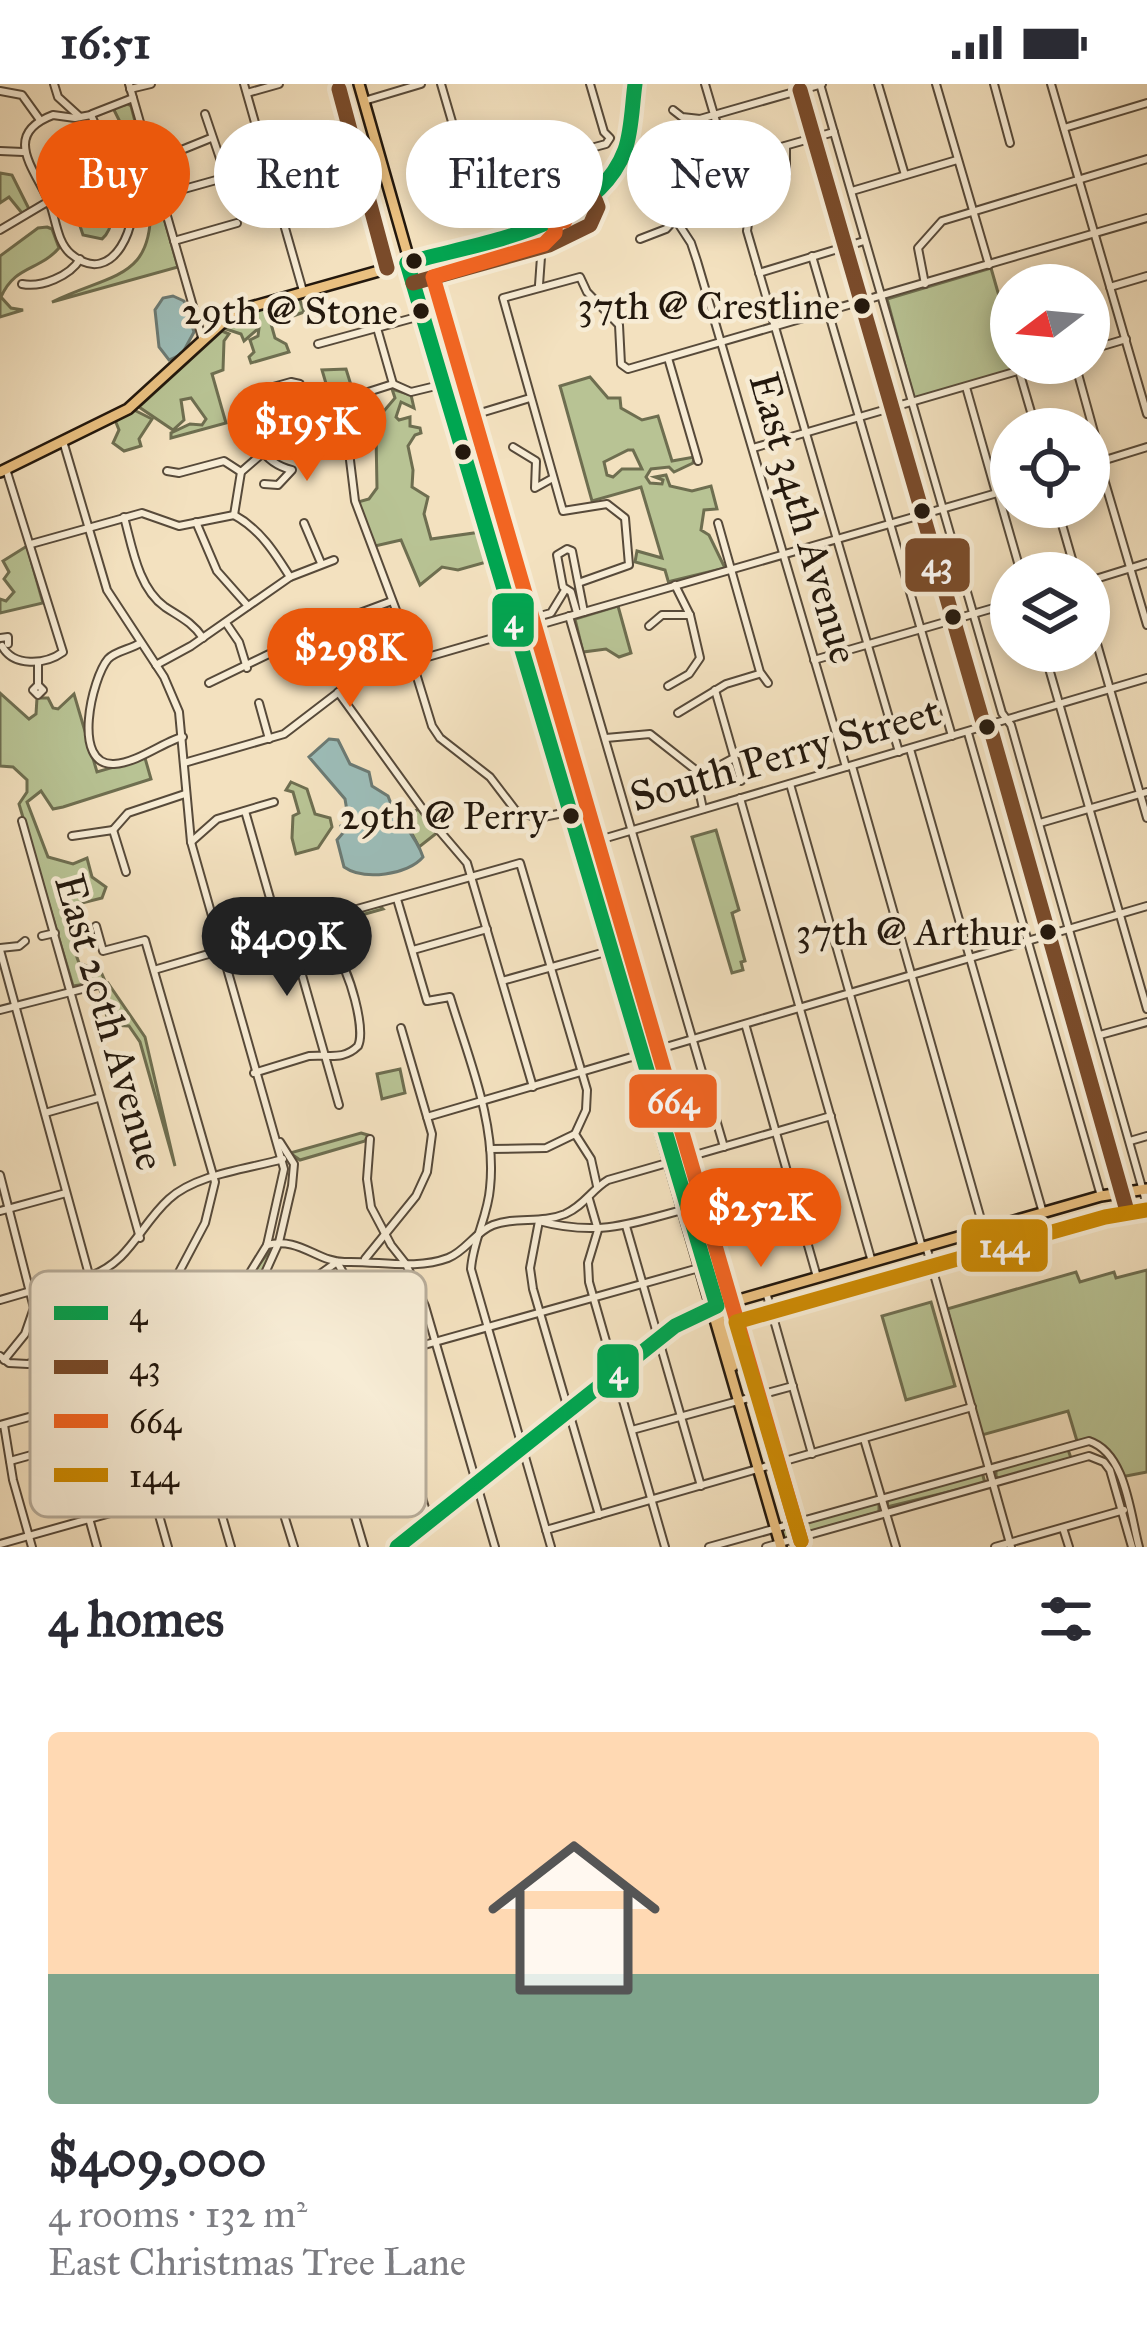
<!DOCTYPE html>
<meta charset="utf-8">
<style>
:root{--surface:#fff;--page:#f7f7f7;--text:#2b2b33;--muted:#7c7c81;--accent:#ea580c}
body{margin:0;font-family:"IM FELL Great Primer",serif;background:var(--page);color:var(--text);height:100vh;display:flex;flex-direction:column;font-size:45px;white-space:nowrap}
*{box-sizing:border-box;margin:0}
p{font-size:39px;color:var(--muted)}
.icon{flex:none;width:66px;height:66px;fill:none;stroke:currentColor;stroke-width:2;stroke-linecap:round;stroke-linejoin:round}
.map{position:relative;height:1463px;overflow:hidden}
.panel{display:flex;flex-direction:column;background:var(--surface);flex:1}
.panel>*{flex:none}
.hud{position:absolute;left:36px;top:36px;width:1077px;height:108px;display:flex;gap:24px}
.needle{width:78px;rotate:254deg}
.controls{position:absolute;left:990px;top:180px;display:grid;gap:24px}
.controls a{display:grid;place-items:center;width:120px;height:120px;border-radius:50%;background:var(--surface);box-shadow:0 6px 18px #0003;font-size:60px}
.price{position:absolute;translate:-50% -102px;padding:0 27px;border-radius:42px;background:var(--accent);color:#fff;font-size:39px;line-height:78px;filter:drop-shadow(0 3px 6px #0008)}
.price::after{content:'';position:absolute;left:50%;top:72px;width:36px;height:27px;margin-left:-18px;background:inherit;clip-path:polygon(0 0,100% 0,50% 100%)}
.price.selected{background:#222;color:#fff}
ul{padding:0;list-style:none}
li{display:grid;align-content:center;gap:24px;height:636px;padding:0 48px}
li span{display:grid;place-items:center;height:372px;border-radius:12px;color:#555}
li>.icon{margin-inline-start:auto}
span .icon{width:216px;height:216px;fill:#fffc;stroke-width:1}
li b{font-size:51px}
h2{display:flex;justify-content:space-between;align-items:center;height:144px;padding:0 48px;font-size:51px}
.pill{padding:0 42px;border-radius:54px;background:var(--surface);box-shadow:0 6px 18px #0003;font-size:42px;line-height:108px}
.pill.selected{background:var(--accent);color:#fff}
.status{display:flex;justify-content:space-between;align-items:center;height:84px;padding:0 60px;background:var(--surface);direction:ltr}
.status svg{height:33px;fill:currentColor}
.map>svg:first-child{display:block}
.green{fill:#b8c394;stroke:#6e6e50;stroke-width:3;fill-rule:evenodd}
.water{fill:#9cbcb7;stroke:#6c7a73;stroke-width:3}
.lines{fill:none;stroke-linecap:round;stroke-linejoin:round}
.minor-casing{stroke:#574a3a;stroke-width:10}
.major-casing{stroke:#23180d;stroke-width:14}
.minor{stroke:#f7ecd5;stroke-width:6}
.major{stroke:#eac080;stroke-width:9}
.bus-1-casing{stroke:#f7ecd5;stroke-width:24}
.bus-2-casing{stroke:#f7ecd5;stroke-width:24}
.bus-3-casing{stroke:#f7ecd5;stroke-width:24}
.bus-4-casing{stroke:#f7ecd5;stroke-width:24}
.bus-1{stroke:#00a651;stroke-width:15}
.bus-2{stroke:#7a4b2a;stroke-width:15}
.bus-3{stroke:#f26522;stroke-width:15}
.bus-4{stroke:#cd8a03;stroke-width:15}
.bus-dot{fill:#23180d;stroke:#f7ecd5;stroke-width:4.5}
.labels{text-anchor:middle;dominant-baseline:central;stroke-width:9;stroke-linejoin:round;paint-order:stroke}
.bus-label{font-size:39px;fill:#23180d;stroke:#f7ecd5;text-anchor:end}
.street-label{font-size:42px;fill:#23180d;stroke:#f7ecd5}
.key{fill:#f7ecd5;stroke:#b7ac99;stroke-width:3}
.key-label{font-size:33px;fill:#23180d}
.line-badge{stroke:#f7ecd5;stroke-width:4.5}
.badge-label{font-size:33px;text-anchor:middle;font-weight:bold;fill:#fff}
</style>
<div class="status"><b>16:51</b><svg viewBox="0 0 49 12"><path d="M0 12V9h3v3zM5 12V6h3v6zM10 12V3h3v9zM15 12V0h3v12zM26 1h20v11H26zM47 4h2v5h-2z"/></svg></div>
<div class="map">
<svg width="1147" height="1463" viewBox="0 0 1147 1463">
<rect width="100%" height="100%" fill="#f3e1bf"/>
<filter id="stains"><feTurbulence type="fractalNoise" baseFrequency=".00167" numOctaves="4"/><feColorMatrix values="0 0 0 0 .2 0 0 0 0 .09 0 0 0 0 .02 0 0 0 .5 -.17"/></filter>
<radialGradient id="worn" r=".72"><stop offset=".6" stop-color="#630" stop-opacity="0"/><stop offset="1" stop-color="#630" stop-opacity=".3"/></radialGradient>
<g class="green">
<polygon points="128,20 131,22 151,100 113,24"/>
<path d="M77 51 92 73 78 87 84 116 93 120 110 104C116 118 114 145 102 155L83 151 67 103 53 106 44 97 59 80 58 56Z"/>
<polygon points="0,89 12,91 29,125 22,129 9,113 0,119"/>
<path d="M150 110H157L178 183 52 218C113 188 157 197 150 110Z"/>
<path d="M47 143 52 145 59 164C39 187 15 181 1 213L11 224 23 226 0 233V172L38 144Z"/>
<polygon points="991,184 1011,254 1011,279 1018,279 1020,284 914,315 887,215"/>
<polygon points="299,213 304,228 271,240 275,254 286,260 289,268 251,279 249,273 254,268 250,256 258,252 259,244 244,257 241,250 220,243 243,231 250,232 254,225"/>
<polygon points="222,247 229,250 224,257 223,286 212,290 226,339 171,354 171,349 190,340 202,341 206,335 191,314 181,316 184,336 173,346 139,323"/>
<polygon points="346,285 355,314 343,322 332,320 322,286"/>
<path d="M590 293 608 314H620L621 324 642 336 658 332 672 377 694 373 693 379 674 388 669 383 651 385 646 393 650 399 662 400 663 396 655 393 666 391 670 402 692 407 711 402 717 425 704 426 701 446 709 451 725 484 671 497 669 500 665 486 635 478 637 467 662 474 641 403 592 417 560 302ZM628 366H633L642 385H622L613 393 607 391 604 378Z"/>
<polygon points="392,305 411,311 414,324 401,318 396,333 399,336 410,333 410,342 420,344 421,349 415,351 408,362 413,386 412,403 428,413 424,430 431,455 481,448 490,477 458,486 442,483 420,501 401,456 375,462 358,418 369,415 377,404 376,350 373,344 345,346 342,332 366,314 372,330 384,327 395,314"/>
<polygon points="134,326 152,335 139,355 141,362 124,367 113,359 119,346 115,336"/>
<polygon points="27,462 43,519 0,529 0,515 6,517 14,508 4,495 9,488 3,477"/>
<polygon points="618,522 631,569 619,573 606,565 583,568 575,535"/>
<path d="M0 609 29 635 36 630 37 614H48L53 624 58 625 74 610 97 688 145 674 151 695 63 723 53 725 41 707 27 718 48 773 73 780 87 774 92 793 106 803 102 814 70 822C75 841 71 861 79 879L101 888 105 897 73 902 19 720 27 708V696L13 683 0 682Z"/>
<polygon points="291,698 307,705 315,730 330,734 332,743 318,764 296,770 292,754 293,732 299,729 293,708 286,706"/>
<polygon points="419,725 438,748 419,763 403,733"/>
<polygon points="716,746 739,826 732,829 745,877 741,878 743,886 732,889 692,753"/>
<polygon points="380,822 383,825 287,852 299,839"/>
<polygon points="108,899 145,953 175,1082 140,958 129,942 109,941 99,902"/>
<polygon points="400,985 405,1009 382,1015 377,990"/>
<polygon points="361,1049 368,1051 365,1057 300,1076 290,1069"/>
<path d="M273 1164 246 1228 245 1256 251 1302 246 1303C236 1252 234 1203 273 1164Z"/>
<path d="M1147 1186V1388L1121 1393C1115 1369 1104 1354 1077 1357L1068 1327 982 1351 947 1225 1076 1188 1080 1198 1114 1188 1116 1194Z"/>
<polygon points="931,1218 955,1302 906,1316 882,1232"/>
<polygon points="1067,1363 1071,1374 999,1395 996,1392 996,1383"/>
<polygon points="982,1388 985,1399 887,1423 888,1414"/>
<polygon points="875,1417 879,1419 879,1428 784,1455 781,1445"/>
</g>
<g class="water">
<polygon points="173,212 184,217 194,248 182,270 169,276 159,263 155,226 163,214"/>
<path d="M329 655 338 656 350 680 369 688 372 702 388 712C395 735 415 748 423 773 408 791 364 797 344 783L337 756 343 749 341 742 349 739 345 715 309 673Z"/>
</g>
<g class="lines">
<g class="minor-casing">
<g id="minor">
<polyline points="54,0 58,13 80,33"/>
<polyline points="129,0 203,257"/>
<polyline points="244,0 303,207"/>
<polyline points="441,0 469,96 476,100 517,87 522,91 542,159 539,201"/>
<polyline points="705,0 728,78"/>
<polyline points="820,0 1002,629 1011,641 1147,1121"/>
<polyline points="878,0 905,91"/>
<polyline points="936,0 989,181"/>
<polyline points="994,0 1010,59"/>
<polyline points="1051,0 1147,330"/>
<polyline points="130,5 151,0"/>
<polyline points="0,7 22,11 40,36"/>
<polyline points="247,9 279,0"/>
<polyline points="364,17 421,0"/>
<polyline points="673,26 682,33 700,35 822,0"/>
<polyline points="92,30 133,14"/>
<polyline points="205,30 230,104"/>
<path d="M53 31 75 34 91 31C101 57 124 75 131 103 141 137 114 206 71 170 57 158 56 136 50 120 36 86 0 51 53 31Z"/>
<polyline points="1064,44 1147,19"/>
<polyline points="786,62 786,92 749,132 747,147 899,668"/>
<polyline points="0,67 23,68"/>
<polyline points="580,67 606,60 610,54 604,48 590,0"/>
<polyline points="102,97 105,90 122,81"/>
<polyline points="673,99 692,118"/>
<polyline points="174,100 179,67 211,54"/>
<polyline points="852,107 957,76"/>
<polyline points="133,110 174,100 184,105 227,93"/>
<polyline points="676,136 691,159 697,177 846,683"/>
<polyline points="0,146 49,117"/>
<polyline points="640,155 666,145 728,78 834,48"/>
<polyline points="174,157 237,139"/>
<polyline points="812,172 952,652"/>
<polyline points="759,189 864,157"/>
<path d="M22 200C41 204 70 192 80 175"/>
<polyline points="925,200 918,164 942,137 1147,75"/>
<polyline points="1110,203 1147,192"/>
<polyline points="377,244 393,300"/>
<polyline points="318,260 424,231"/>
<polyline points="1089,266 1126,255"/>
<polyline points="668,274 698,377"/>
<polyline points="1075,279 1102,377"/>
<polyline points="1019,287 1036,345"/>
<polyline points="966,303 996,409"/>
<polyline points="339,328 349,368 355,417 399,534 432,642 440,654 490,693 516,727 538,734 568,728"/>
<polyline points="454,337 530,314"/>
<polyline points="513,363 536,377 535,404 553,394"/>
<polyline points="753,364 1045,279"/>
<polyline points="1099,378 1147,541"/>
<polyline points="1089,381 1147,363"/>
<polyline points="167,387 179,389 224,377 241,388"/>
<path d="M264 400 278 401 292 386C258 378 252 349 244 320L248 310 291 298 300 300 321 368"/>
<polyline points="998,409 1021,489"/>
<polyline points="1057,423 1076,489"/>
<polyline points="234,431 241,388 287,348 333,333 368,308 393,300 411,308 444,300"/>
<path d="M234 431C260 445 275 469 290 493"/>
<path d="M124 433C132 462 138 504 165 523 180 533 192 538 203 554"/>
<polyline points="196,438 217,487 248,522"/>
<polyline points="304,439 321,479"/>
<polyline points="718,439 760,588 768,599"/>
<polyline points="31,460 142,429 179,442 234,431"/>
<polyline points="502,467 519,520 540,532 551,529 565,506"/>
<polyline points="1089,497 1147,479"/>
<polyline points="581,498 629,481 625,434 607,420 563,427 503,214 580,193 587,208 619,241 621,280 628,285 1147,134"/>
<polyline points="577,529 571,508 563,503 557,471 567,465 572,467 584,528"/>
<polyline points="569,532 724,1063"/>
<polyline points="1089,532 1147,734"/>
<polyline points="226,539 239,558 247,584"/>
<polyline points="649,542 662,531 690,531"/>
<polyline points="518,547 1011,405"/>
<polyline points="0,554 8,553 8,560"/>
<path d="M140 559C132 565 115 567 108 575 92 594 71 682 114 680 138 679 168 655 183 653"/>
<path d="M2 562C13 583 45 581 63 568L6 385"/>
<polyline points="1044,567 1147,925"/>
<polyline points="814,576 1011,519"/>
<polyline points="156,581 191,562 290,493 334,476"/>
<polyline points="209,599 333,539 392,517"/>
<polyline points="38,601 33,606 38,611 43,606 38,601 38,578"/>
<polyline points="668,602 689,590 700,574 690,531 675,501"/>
<polyline points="715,606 741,697"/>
<polyline points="338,608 432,738 467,779 533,1003"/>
<polyline points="259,619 269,655"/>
<polyline points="678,629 726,600 759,590"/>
<polyline points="968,649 1101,1112"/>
<polyline points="606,654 650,650 702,691"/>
<polyline points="910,665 1043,1129"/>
<polyline points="184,679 284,650 348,601 369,590 514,548"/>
<polyline points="852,682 984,1146"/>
<polyline points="790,700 922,1163"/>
<polyline points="740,714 872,1178"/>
<polyline points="703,725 698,701 702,691 734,674"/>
<polyline points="22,737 140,1154"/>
<polyline points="1040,739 1147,708"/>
<polyline points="113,746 128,729 185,710"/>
<polyline points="113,746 126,788"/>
<polyline points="72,752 113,746"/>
<polyline points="191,758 217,735 274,718"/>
<polyline points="579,762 1147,594"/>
<path d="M397 815 427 917 450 913C468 973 497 1040 490 1104 488 1132 473 1156 471 1185L551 1463"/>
<polyline points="343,829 520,779 587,1006 586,1026 575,1050 591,1075 597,1102"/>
<polyline points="96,842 103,867 145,856 215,1098 205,1139 178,1190 175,1217 184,1253 188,1315 231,1463"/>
<polyline points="42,852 55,849"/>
<polyline points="0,864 19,862 25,857"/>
<polyline points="0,866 91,1198 87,1237 91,1256"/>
<polyline points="413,866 487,845"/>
<polyline points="154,886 280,849 245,727"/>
<polyline points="502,897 609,867"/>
<polyline points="0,926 98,901"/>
<polyline points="746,943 817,1193"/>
<polyline points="1100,951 1147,938"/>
<path d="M254 989 309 972C328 970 343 977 358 962 366 945 349 885 336 871 322 866 301 867 300 884L339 1021"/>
<polyline points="45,1029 98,1014"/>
<polyline points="427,1033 1147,822"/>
<polyline points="370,1055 367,1095 371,1123 391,1161 406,1180 425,1222 495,1463"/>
<polyline points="1130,1057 1147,1052"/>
<polyline points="490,1065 546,1064 575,1050"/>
<polyline points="0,1091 34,1224 25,1250 4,1276"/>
<polyline points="589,1115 598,1146 588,1179 589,1198 665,1463"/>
<polyline points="0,1127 66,1109"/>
<polyline points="626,1142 701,1402"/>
<path d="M267 1161C299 1152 318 1179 346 1178 379 1177 416 1186 448 1174 466 1167 475 1148 493 1141 516 1132 541 1140 565 1130 585 1121 591 1106 608 1096L831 1032"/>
<polyline points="926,1162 1011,1463"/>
<polyline points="365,1175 416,1112 427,1088 432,1050 401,944"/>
<polyline points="337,1178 299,1205 294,1226 364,1463"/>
<polyline points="337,1178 363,1223 376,1254 429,1438"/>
<path d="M90 1192C130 1178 140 1141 169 1115 196 1090 248 1085 283 1075"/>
<polyline points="240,1206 236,1230 240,1289 294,1463"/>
<polyline points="766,1208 812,1370"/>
<polyline points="0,1216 31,1207"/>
<polyline points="0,1272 9,1279 28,1280 103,1252 171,1247 218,1225 240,1205 267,1161 284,1085 191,758 179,628 164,593 107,506 63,357"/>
<polyline points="119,1290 168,1463"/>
<polyline points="250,1307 247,1229 279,1158 292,1102 294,1080 280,1058"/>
<polyline points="59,1326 97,1463"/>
<polyline points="0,1341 87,1317 149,1264 184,1253 236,1224"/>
<polyline points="4,1341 13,1396 32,1463"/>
<polyline points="632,1346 793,1302"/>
<polyline points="864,1355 896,1463"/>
<polyline points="10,1377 699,1184"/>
<path d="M599 1431 533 1205 530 1184 539 1137C595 1152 628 1141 682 1126"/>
<polyline points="1063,1444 1069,1463"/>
<polyline points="546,1446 972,1323"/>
<polyline points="0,1460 402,1347"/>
<path d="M709 1463 1089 1357C1126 1369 1130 1430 1139 1463"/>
<polyline points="766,1463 1089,1372 1104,1378 1110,1386 1132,1463"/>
<polyline points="995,1463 1124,1426"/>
</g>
</g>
<g class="major-casing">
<g id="major">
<polyline points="359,0 512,537"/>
<path d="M0 388 128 325 221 240 244 225 542 141C608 119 632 65 635 0"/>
<polyline points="512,536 781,1463"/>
<polyline points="665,1045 733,1282"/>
<polyline points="397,1463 675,1242 697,1228 1101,1112 1147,1105"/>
</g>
</g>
<use href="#minor" class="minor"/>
<use href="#major" class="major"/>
<g class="bus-1-casing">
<g id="bus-1">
<path d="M407 179C480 158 595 146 625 66 632 46 632 21 635 0"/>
<polyline points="397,1463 675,1242 717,1222 407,179"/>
</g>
</g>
<g class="bus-2-casing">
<g id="bus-2">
<polyline points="339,5 387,184"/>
<polyline points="800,6 982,635 992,650 1127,1127"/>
<path d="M413 199 549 161 590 141 598 123C587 89 542 83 514 100L508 113 511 128"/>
</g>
</g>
<g class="bus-3-casing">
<polyline id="bus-3" points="565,137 556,134 555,149 544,160 433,193 801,1457"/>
</g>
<g class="bus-4-casing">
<polyline id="bus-4" points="801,1457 736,1238 1105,1133 1147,1126"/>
</g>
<use href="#bus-1" class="bus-1"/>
<use href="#bus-2" class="bus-2"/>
<use href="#bus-3" class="bus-3"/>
<use href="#bus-4" class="bus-4"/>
</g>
<g class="bus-dot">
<circle cx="414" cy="177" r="10"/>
<circle cx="862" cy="222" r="10"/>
<circle cx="421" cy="227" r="10"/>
<circle cx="463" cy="368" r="10"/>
<circle cx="922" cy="427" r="10"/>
<circle cx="953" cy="533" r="10"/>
<circle cx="987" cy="643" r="10"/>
<circle cx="571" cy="732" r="10"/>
<circle cx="1048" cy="848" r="10"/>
</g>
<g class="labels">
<g class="bus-label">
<text x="840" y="222">37th @ Crestline</text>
<text x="398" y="227">29th @ Stone</text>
<text x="548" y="732">29th @ Perry</text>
<text x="1026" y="848">37th @ Arthur</text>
</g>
<g class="street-label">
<text transform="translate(804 434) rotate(74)">East 34th Avenue</text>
<text transform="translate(785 670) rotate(-16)">South Perry Street</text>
<text transform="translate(110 938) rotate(74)">East 20th Avenue</text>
</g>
</g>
<rect x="30" y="1187" width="396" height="246" rx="18" class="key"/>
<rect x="54" y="1222" width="54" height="14" fill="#00a651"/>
<rect x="54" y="1276" width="54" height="14" fill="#7a4b2a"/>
<rect x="54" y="1330" width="54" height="14" fill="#f26522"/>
<rect x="54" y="1384" width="54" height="14" fill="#cd8a03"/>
<g class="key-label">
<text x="129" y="1241">4</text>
<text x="129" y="1295">43</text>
<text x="129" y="1349">664</text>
<text x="129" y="1403">144</text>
</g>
<g class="line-badge">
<rect x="903" y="452" width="69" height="58" rx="12" fill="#7a4b2a"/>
<rect x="490" y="507" width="46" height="58" rx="12" fill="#00a651"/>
<rect x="627" y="988" width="92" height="58" rx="12" fill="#f26522"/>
<rect x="959" y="1133" width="91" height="57" rx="12" fill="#cd8a03"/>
<rect x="595" y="1258" width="46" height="58" rx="12" fill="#00a651"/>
</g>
<g class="badge-label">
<text x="937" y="492">43</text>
<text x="513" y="548">4</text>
<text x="673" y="1029">664</text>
<text x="1004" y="1173">144</text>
<text x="618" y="1299">4</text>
</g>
<rect width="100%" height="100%" filter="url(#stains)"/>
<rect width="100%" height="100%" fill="url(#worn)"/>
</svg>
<div class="controls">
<a><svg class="needle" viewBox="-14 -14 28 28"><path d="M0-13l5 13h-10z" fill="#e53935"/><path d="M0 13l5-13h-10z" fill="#7c7c81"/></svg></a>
<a><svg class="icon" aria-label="locate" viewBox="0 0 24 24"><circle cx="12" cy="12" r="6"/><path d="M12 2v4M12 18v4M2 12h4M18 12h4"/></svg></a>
<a><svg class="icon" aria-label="layers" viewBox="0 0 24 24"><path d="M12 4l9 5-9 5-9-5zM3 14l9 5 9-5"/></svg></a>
</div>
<b class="price" style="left:307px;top:400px">$195K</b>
<b class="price" style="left:350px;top:626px">$298K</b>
<b class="price selected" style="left:287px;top:915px">$409K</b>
<b class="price" style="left:761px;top:1186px">$252K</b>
<div class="hud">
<a class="pill selected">Buy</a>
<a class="pill">Rent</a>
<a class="pill">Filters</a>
<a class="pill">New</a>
</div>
</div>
<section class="panel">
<h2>4 homes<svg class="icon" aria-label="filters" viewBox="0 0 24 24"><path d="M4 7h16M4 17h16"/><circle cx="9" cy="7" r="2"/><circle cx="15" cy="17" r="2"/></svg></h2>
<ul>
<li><span style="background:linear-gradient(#ffd9b3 65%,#7fa58c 0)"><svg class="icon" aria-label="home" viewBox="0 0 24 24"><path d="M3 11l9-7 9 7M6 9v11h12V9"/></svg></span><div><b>$409,000</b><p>4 rooms · 132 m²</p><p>East Christmas Tree Lane</p></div></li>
</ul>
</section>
